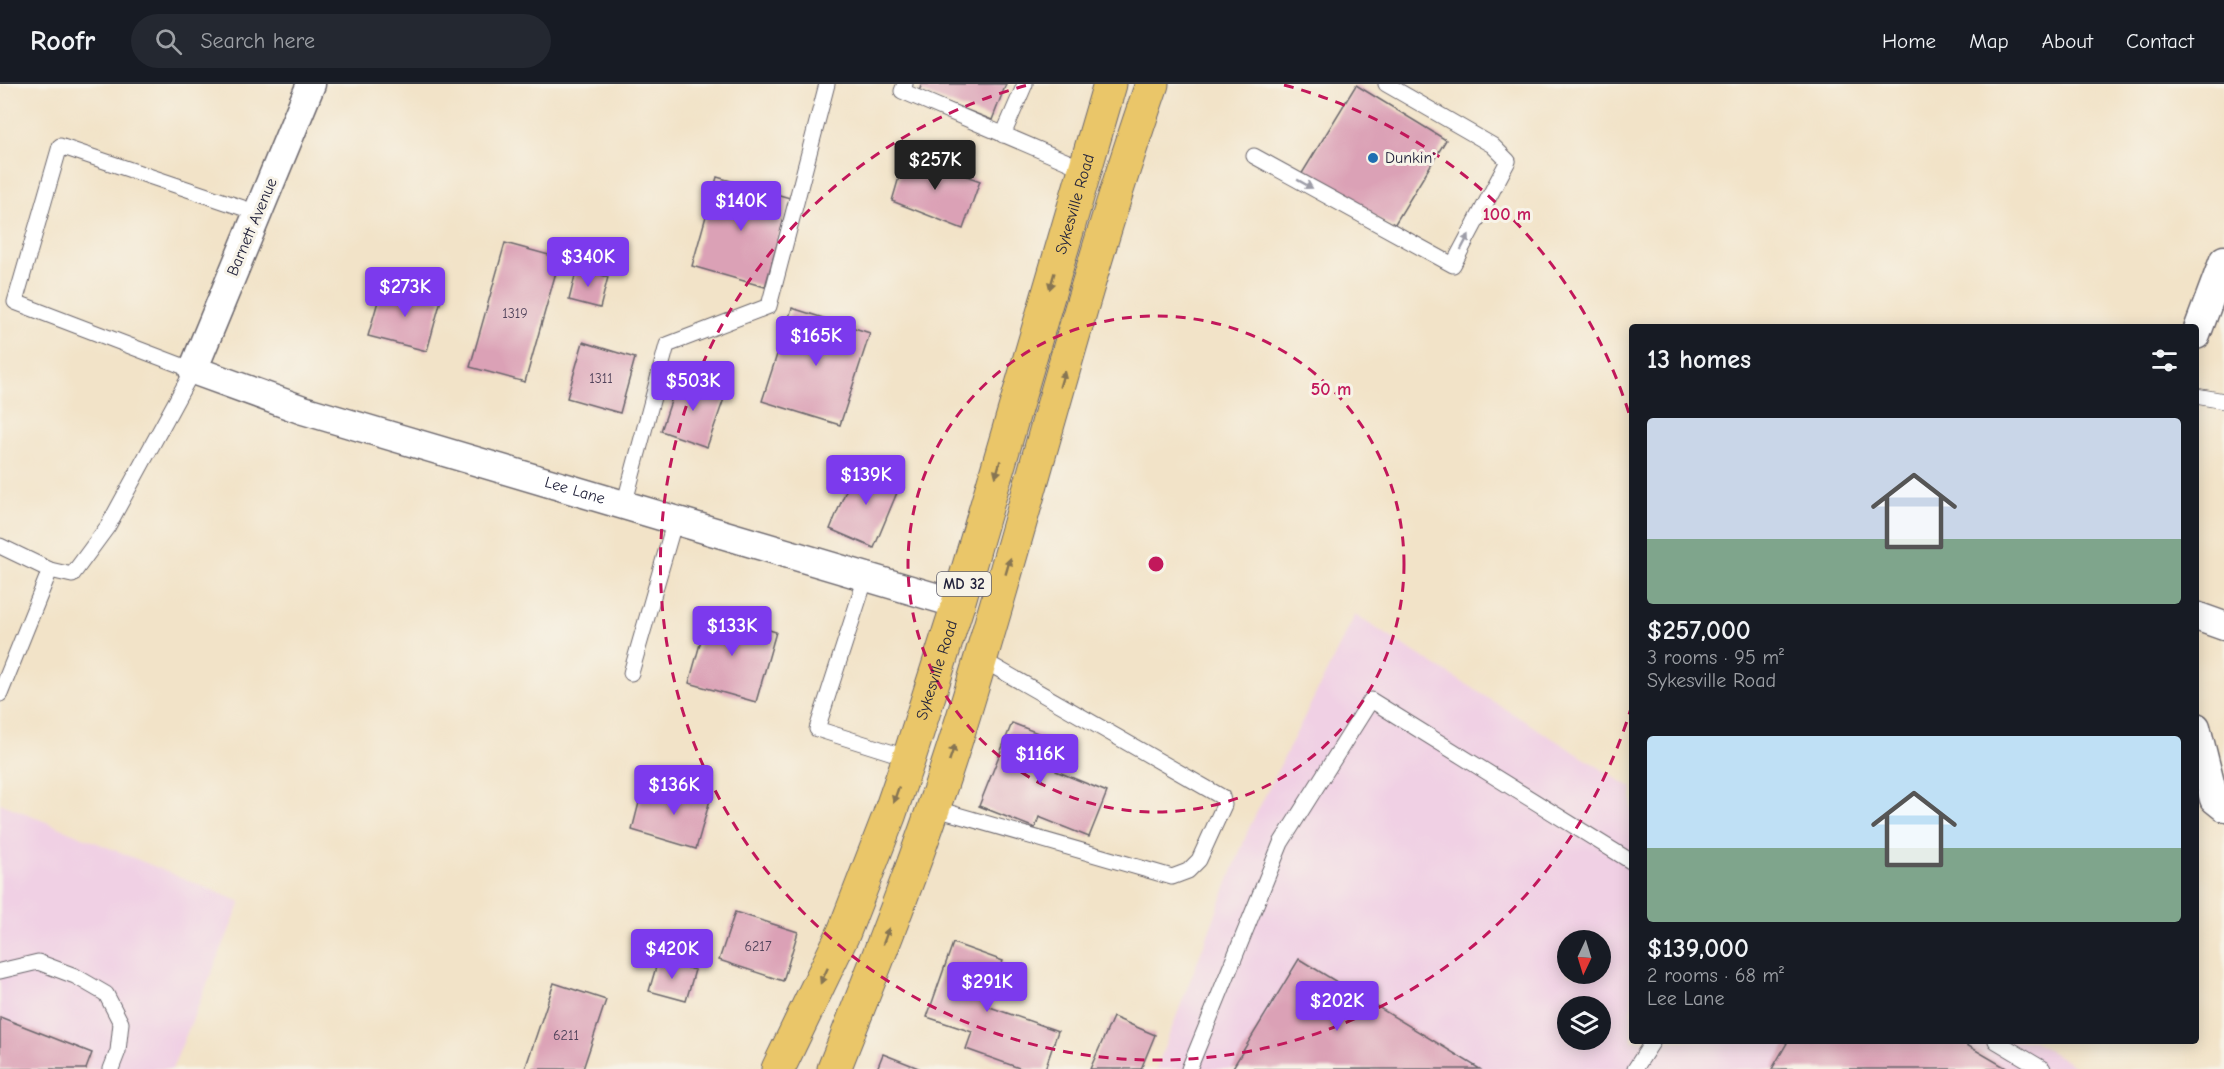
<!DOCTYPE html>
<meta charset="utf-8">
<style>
:root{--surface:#171b24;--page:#242831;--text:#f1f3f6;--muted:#9ea1a6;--line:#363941;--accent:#7c3aed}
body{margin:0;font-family:"Comic Neue",sans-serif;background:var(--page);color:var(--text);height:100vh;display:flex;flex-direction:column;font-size:22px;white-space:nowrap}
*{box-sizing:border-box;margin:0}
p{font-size:20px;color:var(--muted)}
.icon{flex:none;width:33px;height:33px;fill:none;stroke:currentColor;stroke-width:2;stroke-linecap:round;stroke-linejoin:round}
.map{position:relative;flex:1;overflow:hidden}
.details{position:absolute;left:1629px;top:240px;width:570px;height:720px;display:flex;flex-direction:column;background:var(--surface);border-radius:6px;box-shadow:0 3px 15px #0003}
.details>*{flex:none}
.needle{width:39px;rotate:184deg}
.fabs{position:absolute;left:1557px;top:846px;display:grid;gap:12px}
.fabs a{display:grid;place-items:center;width:54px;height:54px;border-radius:50%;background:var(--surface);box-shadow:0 3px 15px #0003;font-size:30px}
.price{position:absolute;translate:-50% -51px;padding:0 14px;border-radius:6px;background:var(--accent);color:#fff;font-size:20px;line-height:39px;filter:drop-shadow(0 2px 3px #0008)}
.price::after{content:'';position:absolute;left:50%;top:36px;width:18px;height:14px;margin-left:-9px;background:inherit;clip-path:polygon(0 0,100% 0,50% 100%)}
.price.current{background:#222;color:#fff}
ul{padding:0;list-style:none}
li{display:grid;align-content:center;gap:12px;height:318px;padding:0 18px}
li span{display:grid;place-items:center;height:186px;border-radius:6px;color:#555}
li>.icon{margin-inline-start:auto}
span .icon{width:108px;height:108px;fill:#fffc;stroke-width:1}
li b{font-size:26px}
h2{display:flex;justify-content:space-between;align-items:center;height:72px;padding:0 18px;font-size:26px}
header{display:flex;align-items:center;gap:36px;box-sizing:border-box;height:84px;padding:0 30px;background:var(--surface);border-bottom:2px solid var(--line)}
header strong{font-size:28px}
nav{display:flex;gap:33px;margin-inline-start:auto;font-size:21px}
.search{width:420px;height:54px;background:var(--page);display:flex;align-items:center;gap:15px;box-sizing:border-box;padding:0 21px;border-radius:33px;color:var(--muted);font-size:22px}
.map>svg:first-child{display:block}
.built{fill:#f0d0e4;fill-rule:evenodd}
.building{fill:#dba1b6}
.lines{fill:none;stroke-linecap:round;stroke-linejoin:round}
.service-casing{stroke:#6b666c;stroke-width:17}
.minor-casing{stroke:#6b666c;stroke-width:31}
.primary-casing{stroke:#6b666c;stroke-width:35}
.service{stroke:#fff;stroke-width:15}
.minor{stroke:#fff;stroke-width:28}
.primary{stroke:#eac669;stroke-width:33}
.oneway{fill:#9c9ca7}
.oneway2{fill:#867452}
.ring{fill:none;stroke:#c2185b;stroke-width:3;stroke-dasharray:10 8}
.poi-dot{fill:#1f6fb2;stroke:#f7f3e8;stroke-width:2}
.labels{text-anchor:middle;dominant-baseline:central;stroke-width:6;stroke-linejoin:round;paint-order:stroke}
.number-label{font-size:14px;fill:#50425a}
.shield{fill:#f7f3e8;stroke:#62616f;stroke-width:1.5}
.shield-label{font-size:15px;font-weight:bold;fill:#22223b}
.poi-label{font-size:16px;fill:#22223b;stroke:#f7f3e8;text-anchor:start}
.street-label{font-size:16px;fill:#22223b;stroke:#f7f3e8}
.centre{fill:#c2185b;stroke:#f7f3e8;stroke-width:3}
.ring-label{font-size:18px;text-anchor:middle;font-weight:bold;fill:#c2185b;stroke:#f7f3e8;stroke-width:6;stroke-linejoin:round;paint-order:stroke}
</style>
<header>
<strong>Roofr</strong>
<div class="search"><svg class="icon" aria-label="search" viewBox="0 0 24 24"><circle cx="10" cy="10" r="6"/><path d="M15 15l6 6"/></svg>Search here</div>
<nav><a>Home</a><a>Map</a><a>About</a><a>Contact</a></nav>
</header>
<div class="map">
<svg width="2224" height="985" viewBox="0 0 2224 985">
<rect width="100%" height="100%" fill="#f7f3e8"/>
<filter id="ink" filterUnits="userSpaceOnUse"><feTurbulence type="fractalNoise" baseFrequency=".0167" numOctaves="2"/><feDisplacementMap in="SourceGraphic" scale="12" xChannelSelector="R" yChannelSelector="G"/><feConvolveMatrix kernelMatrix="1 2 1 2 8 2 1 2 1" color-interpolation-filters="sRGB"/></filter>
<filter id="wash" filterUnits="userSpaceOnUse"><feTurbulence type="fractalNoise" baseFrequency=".008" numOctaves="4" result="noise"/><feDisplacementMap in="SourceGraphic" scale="24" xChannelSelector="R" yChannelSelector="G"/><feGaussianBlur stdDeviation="1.35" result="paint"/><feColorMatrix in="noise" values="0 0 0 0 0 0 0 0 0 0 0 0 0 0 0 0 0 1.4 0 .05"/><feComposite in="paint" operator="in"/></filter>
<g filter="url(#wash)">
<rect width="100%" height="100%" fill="#f2e3c8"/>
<g class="built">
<path d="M1355 531 1632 704V957H2034L2079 985H1156L1249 744ZM1568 856H1600V890H1568ZM1568 922H1600V956H1568Z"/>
<polygon points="0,719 241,818 172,985 0,985"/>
</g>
<g id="blocks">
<g class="building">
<polygon points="922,0 1006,0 992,36 919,7"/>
<polygon points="1356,1 1446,56 1393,143 1301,91"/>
<polygon points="906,69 980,97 963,145 892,117"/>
<polygon points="717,93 790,114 765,203 692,182"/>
<polygon points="505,159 560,174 525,298 470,283"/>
<polygon points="577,184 608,193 600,224 569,216"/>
<polygon points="383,200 441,216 427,267 368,252"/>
<polygon points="792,224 870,249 840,341 762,317"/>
<polygon points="583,258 635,274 620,329 567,314"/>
<polygon points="679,293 726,309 707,363 661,347"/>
<polygon points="857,380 901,399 874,464 830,445"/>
<polygon points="709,528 776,548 756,618 689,599"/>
<polygon points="1012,639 1066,660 1056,687 1107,708 1089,753 1039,733 1035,744 979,722"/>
<polygon points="682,700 712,709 696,765 632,746 642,707 677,717"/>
<polygon points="735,828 798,848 783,897 719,876"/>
<polygon points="953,859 1003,877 987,922 1058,947 1045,985 1022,985 966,965 972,948 927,933"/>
<polygon points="1299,875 1480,985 1232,985"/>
<polygon points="658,876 695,886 686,917 649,907"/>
<polygon points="554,899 606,916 583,985 525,985"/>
<polygon points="0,933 92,969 86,985 0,985"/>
<polygon points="1113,933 1155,951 1141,985 1090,985"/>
<polygon points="1783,957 1960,957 2008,985 1772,985 1787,959"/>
<polygon points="883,970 921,985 877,985"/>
</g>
</g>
</g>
<g filter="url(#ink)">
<use href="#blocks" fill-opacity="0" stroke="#6b666c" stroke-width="1.5"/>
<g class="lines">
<g class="service-casing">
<g id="service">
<polyline points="905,0 902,7 1084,85"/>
<polyline points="1003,51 1025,0"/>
<polyline points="1254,72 1453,181 1508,77 1492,61 1386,0"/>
<polyline points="2196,312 2224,317"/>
<polyline points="624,421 667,261 769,222 827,0"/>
<polyline points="0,462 50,486 72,491 108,442 193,286 15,218 60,62 258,129"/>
<polyline points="866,493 817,645 909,674"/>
<polyline points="631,589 675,436"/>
<polyline points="0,610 50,486"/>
<polyline points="933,724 1172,793 1188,787 1199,776 1224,721 1222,713 981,575"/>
<polyline points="0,887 38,878 75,892 106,910 121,939 118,967 111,985"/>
<polyline points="1996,957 2043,985"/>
<polyline points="1189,985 1281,759 1371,616 1632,778"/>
<polyline points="1635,985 1653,957"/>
</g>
</g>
<g class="minor-casing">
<g id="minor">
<path id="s1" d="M311 0 193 286 303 326 958 520"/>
<polyline points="2196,251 2224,176"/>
<polyline points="2196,532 2224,542"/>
<polyline points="2196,643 2214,715 2224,723"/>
</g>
</g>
<g class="primary-casing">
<g id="primary">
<path id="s2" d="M778 985 844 848 889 732 909 674 958 520 1110 0"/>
<path d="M834 985C879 872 924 759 960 643 1026 430 1079 211 1152 0"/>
</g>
</g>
<use href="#service" class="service"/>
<use href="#minor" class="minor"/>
<use href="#primary" class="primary"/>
</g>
<defs><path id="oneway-solid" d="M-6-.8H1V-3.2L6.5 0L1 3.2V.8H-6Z" transform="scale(1.5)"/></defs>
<g class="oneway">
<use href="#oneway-solid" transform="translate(1305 100) rotate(29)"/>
<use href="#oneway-solid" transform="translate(1465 158) rotate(-62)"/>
</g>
<g class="oneway2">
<use href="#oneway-solid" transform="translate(1052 197) rotate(106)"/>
<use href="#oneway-solid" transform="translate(1062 295) rotate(-74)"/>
<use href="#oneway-solid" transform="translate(998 385) rotate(106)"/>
<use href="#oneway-solid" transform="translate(1008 482) rotate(-74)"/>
<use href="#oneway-solid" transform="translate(952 669) rotate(-71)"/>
<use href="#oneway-solid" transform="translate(896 711) rotate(109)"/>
<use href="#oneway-solid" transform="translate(886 852) rotate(-70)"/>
<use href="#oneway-solid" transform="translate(824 892) rotate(115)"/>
</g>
</g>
<g class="ring">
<circle cx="1156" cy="480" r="248"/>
<path d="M1632 621A496 496 0 1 1 1028 1M1284 1A496 496 0 0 1 1632 339"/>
</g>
<circle class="poi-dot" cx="1373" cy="74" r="6"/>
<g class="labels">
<g class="number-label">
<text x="515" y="229">1319</text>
<text x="601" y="294">1311</text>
<text x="758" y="862">6217</text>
<text x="566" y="951">6211</text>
</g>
<rect class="shield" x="937" y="488" width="54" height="24" rx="4.5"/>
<g class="shield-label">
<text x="964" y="500">MD 32</text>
</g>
<g class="poi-label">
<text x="1385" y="74">Dunkin'</text>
</g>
<g class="street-label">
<text stroke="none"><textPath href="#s2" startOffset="916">Sykesville Road</textPath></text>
<text transform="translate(252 143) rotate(-67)">Barnett Avenue</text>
<text stroke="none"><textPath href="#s1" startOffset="710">Lee Lane</textPath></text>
<text stroke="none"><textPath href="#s2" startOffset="430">Sykesville Road</textPath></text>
</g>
</g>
<circle cx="1156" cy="480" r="9" class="centre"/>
<g class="ring-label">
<text x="1507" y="136">100 m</text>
<text x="1331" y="311">50 m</text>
</g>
</svg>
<div class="fabs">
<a><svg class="needle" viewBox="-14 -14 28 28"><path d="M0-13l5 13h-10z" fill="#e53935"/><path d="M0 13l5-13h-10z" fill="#9ea1a6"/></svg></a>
<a><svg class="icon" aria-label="layers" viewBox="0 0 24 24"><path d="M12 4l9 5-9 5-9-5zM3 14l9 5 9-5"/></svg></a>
</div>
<b class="price current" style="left:935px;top:107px">$257K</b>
<b class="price" style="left:741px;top:148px">$140K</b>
<b class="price" style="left:588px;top:204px">$340K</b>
<b class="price" style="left:405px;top:234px">$273K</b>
<b class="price" style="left:816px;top:283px">$165K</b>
<b class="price" style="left:693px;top:328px">$503K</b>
<b class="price" style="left:866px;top:422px">$139K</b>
<b class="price" style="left:732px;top:573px">$133K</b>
<b class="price" style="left:1040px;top:701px">$116K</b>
<b class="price" style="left:674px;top:732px">$136K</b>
<b class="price" style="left:672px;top:896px">$420K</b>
<b class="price" style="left:987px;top:929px">$291K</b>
<b class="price" style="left:1337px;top:948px">$202K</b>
<section class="details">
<h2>13 homes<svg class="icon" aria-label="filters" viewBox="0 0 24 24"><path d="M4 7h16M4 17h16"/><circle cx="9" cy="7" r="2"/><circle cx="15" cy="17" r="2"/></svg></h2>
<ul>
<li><span style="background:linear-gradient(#c9d6e8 65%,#7fa58c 0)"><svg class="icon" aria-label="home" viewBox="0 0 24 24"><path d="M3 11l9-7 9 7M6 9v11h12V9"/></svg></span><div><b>$257,000</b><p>3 rooms · 95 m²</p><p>Sykesville Road</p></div></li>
<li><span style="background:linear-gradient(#bfe0f5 60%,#7fa58c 0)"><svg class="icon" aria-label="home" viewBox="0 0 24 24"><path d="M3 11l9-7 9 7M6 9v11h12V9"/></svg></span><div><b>$139,000</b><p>2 rooms · 68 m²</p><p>Lee Lane</p></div></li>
</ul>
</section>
</div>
